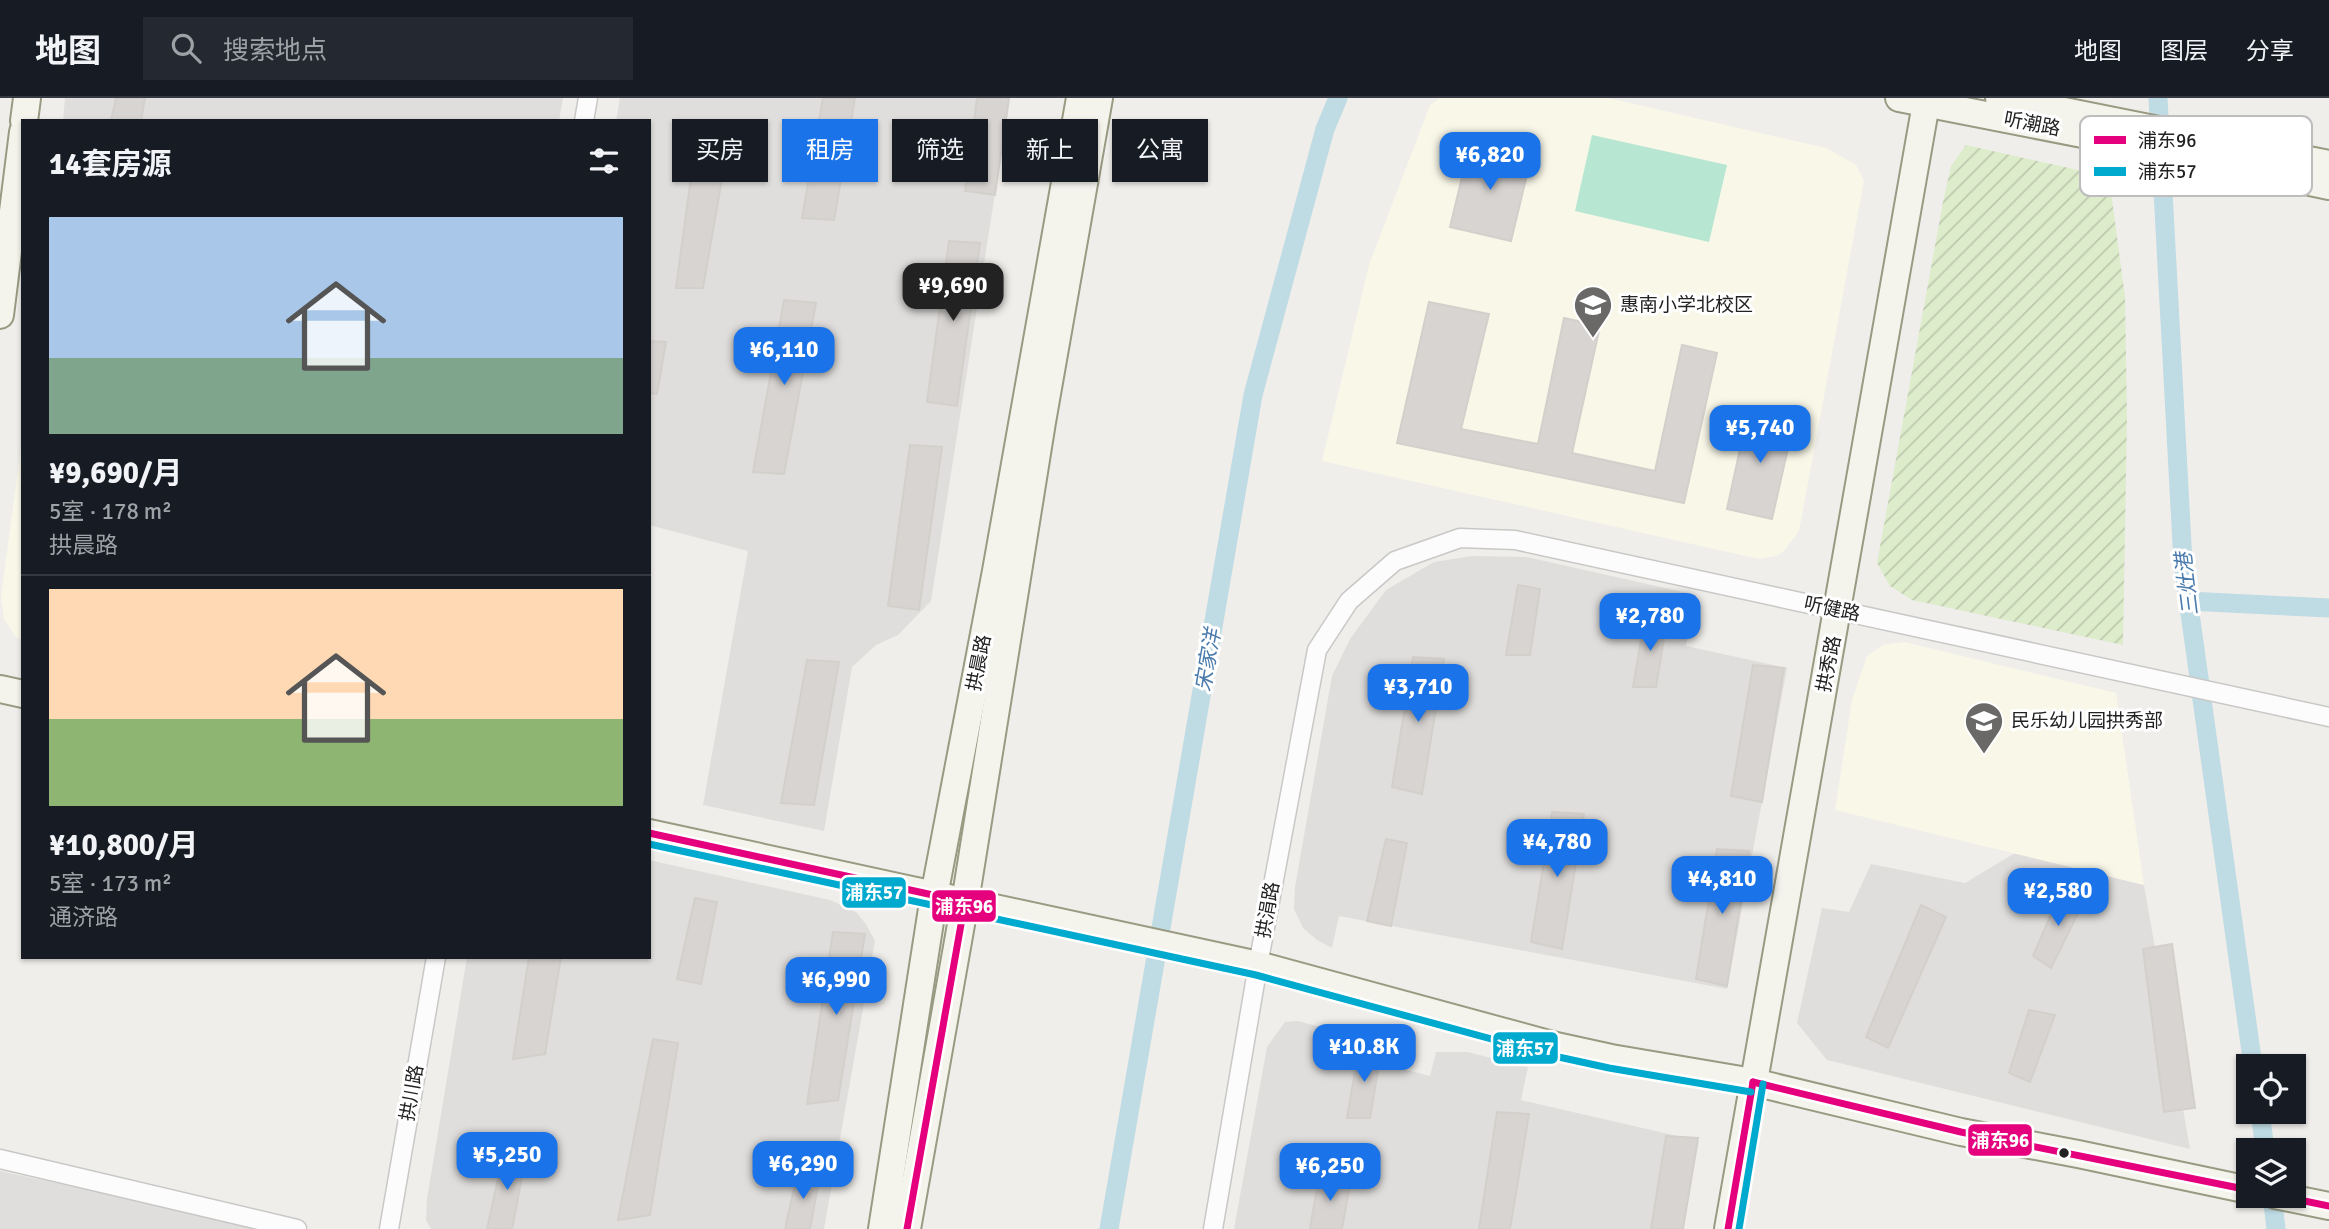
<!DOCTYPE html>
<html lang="zh">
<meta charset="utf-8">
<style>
:root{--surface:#171b24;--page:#242831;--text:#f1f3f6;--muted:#9ea1a6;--line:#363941;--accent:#1a73e8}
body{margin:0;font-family:Signika,"Noto Sans SC",sans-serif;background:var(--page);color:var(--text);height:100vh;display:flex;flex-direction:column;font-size:26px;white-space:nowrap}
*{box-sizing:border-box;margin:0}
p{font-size:23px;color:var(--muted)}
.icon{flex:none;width:38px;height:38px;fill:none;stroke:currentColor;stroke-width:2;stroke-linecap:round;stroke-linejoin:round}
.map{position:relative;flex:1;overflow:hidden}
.details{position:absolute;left:21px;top:21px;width:630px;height:840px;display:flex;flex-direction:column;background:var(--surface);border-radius:0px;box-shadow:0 2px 5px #0004}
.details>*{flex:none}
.hud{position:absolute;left:672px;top:21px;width:665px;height:63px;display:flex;gap:14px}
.controls{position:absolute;left:2236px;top:956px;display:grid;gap:14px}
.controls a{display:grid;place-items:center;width:70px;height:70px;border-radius:0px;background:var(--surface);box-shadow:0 2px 5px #0004;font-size:35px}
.price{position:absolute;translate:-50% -60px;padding:0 16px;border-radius:14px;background:var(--accent);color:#fff;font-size:23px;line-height:46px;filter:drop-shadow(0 2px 4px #0008)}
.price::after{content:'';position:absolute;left:50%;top:42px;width:21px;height:16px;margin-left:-10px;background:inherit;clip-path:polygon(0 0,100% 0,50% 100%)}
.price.selected{background:#222;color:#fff}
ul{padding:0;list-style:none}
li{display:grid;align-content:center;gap:14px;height:371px;padding:0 28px}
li+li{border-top:2px solid var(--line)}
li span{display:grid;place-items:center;height:217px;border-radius:0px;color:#555}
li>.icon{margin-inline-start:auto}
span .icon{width:126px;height:126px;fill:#fffc;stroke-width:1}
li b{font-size:30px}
h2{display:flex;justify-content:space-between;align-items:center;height:84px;padding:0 28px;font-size:30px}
.chip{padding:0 24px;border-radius:0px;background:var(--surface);box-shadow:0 2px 5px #0004;font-size:24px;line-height:63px}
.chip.selected{background:var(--accent);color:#fff}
header{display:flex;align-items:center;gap:42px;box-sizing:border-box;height:98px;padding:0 35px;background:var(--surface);border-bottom:2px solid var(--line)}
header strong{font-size:33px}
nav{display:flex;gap:38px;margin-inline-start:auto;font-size:24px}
.search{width:490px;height:63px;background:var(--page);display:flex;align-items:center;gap:18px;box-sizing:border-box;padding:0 24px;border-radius:0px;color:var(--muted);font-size:26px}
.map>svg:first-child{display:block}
.residential{fill:#dfdedc}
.education{fill:#f8f7e8}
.garden{fill:url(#garden-furrows)}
.pitch{fill:#b7e6d2}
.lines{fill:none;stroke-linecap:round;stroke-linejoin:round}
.canal{stroke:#bfdbe3;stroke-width:19}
.building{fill:#d7d4d2;stroke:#d3d0cc;stroke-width:2}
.street-casing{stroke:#c9c8c7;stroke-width:21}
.secondary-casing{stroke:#999a82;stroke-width:30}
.street{stroke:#fdfcfc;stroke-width:18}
.secondary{stroke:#f4f4ed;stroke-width:26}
.bus-1-casing{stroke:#fff;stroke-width:12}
.bus-2-casing{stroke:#fff;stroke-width:12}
.bus-1{stroke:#e5007d;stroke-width:7}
.bus-2{stroke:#00a9ce;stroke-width:7}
.bus-dot{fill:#222;stroke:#fff;stroke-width:2.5}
.labels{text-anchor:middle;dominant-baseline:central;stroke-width:6;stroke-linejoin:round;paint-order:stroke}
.street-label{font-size:19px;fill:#222;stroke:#fff}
.poi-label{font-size:19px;fill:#222;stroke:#fff;text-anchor:start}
.water-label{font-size:21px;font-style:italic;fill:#4a7aab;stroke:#fff}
.key{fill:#fff;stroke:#bdbdbd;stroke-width:2}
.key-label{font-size:19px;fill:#222}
.line-badge{stroke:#fff;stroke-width:2.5}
.badge-label{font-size:19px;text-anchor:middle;font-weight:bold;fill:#fff}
</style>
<header>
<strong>地图</strong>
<div class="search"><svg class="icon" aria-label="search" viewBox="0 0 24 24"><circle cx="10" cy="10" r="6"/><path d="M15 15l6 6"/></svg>搜索地点</div>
<nav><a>地图</a><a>图层</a><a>分享</a></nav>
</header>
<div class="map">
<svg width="2329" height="1131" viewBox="0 0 2329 1131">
<defs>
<pattern id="garden-furrows" width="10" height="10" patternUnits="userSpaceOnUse" patternTransform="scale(1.75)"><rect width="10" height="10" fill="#ddeccb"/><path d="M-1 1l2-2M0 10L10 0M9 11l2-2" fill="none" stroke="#bdcaae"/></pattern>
</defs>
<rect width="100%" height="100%" fill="#f0eeeb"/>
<g class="residential">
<polygon points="65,0 563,0 559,23 63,23"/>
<polygon points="620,0 1010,0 931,503 898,537 876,547 852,569 824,733 703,707 748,453 649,427 649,23 616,23"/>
<polygon points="1472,458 1527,459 1696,497 1686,548 1787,570 1727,891 1339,818 1332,850 1317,842 1303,830 1294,811 1295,789 1332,578 1350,541 1386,492 1434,464"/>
<polygon points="2015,755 2144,787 2190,1051 1827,962 1797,925 1822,810 1849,814 1871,766 1965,785"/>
<polygon points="649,762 830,802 856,814 866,826 875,843 824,1131 431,1131 426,1122 427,1101 467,859 649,859"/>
<polygon points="1298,923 1386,947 1384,966 1430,978 1436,954 1467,954 1528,969 1521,1002 1699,1043 1683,1131 1234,1131 1267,949 1285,924"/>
<polygon points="0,1073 270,1131 0,1131"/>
</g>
<g class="education">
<polygon points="1440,0 1608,0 1826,50 1856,67 1864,83 1799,433 1784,453 1776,458 1759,461 1322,363 1369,167 1430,7"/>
<polygon points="23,336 23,542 16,539 4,521 1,498"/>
<polygon points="1904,544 2116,595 2144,787 1835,712 1852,602 1867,558 1883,547"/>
</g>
<polygon class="garden" points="1966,47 2109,79 2125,199 2127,317 2123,547 1912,502 1890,488 1877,465 1943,104 1951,68"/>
<polygon class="pitch" points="1592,37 1727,67 1709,144 1575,113"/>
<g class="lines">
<g class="canal">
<polyline points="2158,0 2183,465 2253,968"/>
<polyline points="2188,503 2329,510"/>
<polyline points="2260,1013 2265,1052"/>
<polyline points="2272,1097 2276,1131"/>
<polyline points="1109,1131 1253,297 1325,31 1338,0"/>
</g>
</g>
<g class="building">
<polygon points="116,0 145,0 141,23 111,23"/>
<polygon points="823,0 855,0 834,122 802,120"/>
<polygon points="977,0 1009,0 995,97 965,93"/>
<polygon points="1470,46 1531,60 1511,143 1450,129"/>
<polygon points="695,50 727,52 703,190 676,190"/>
<polygon points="949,143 980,145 957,308 927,304"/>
<polygon points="784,202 816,205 784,376 753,374"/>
<polygon points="1429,204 1489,216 1461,331 1538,346 1564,220 1600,228 1572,355 1655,373 1682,247 1717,255 1684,405 1397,345"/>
<polygon points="649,243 666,244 657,296 649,295"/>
<polygon points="1748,314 1794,324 1772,421 1727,411"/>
<polygon points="910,347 942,349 919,512 888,508"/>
<polygon points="1518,487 1540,491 1530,557 1506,557"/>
<polygon points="1645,519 1667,522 1656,589 1633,589"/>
<polygon points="1413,559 1444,561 1422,696 1392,689"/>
<polygon points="807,562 839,564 814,707 781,705"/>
<polygon points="1753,567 1784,570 1762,704 1731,698"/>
<polygon points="1552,714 1584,716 1562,851 1531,844"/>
<polygon points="1386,741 1407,745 1391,828 1367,823"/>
<polygon points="1717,751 1749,753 1727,888 1696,881"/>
<polygon points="2061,793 2084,803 2051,870 2033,858"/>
<polygon points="695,800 717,804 701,886 677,881"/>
<polygon points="1921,807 1946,819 1888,950 1866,939"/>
<polygon points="833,834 865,836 838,1002 807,1006"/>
<polygon points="2172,846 2195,1010 2164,1014 2143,851"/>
<polygon points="529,859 561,859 545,956 513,961"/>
<polygon points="2029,912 2055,917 2030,984 2009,975"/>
<polygon points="653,941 678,945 650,1117 618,1122"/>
<polygon points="1359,950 1381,954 1370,1020 1347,1020"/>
<polygon points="1497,1014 1529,1016 1510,1131 1479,1131"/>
<polygon points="1666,1038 1698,1040 1683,1131 1651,1131"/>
<polygon points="504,1054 526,1058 512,1131 487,1131"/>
<polygon points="798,1073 820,1077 810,1131 785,1131"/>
<polygon points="1319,1078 1351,1080 1342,1131 1310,1131"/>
</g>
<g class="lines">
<g class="street-casing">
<g id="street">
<polyline points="584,23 588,0"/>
<polyline points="0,1061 297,1131"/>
<polyline points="389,1131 436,859"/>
<polyline points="1213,1131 1258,867 1317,552 1349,503 1395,463 1460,440 1515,442 2329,619"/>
</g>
</g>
<g class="secondary-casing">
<g id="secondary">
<polyline points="1899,0 2108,41 2329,88"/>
<polyline points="1999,0 2329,66"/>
<polyline points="24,23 27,0"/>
<polyline points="0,217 23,34"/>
<polyline points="0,591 23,596"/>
<polyline points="649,735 1258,867 1556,948 1611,960 1753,984 1961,1034 2078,1056 2249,1092"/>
<polyline points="2275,1097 2329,1108"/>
<polyline points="882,1131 934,798 996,473 1080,0"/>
<polyline points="907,1131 965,804 1042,324 1099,0"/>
<path d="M1728 1131C1792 754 1864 378 1927 0"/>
</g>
</g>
<use href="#street" class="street"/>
<use href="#secondary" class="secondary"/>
<g class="bus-1-casing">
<g id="bus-1">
<polyline points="649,735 965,804 907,1131"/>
<polyline points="1753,984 1961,1034 2249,1092"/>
<polyline points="2276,1097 2329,1108"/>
<polyline points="1728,1131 1753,984"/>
</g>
</g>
<g class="bus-2-casing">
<g id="bus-2">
<polyline points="649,746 1256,877 1554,958 1609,970 1751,994"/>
<polyline points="1739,1131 1763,986"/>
</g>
</g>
<use href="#bus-1" class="bus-1"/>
<use href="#bus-2" class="bus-2"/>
</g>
<defs>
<g id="school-pin" transform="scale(2.0125)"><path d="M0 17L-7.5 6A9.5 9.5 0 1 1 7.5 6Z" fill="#6a6968" stroke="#fff"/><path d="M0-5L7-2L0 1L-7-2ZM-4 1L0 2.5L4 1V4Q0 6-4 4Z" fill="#fff"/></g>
</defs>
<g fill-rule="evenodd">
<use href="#school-pin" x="1593" y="207"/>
<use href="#school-pin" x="1984" y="623"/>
</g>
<circle class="bus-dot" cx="2064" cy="1055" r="6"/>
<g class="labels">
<g class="street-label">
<text transform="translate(2032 26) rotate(11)">听潮路</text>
<text transform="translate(1832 511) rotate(12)">听健路</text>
<text transform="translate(979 565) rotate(-79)">拱晨路</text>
<text transform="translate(1829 566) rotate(-79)">拱秀路</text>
<text transform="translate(1268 812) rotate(-80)">拱涓路</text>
<text transform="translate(412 995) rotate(-80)">拱川路</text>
</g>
<g class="poi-label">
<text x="1620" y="207">惠南小学北校区</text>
<text x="2011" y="623">民乐幼儿园拱秀部</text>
</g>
<g class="water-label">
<text transform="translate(2187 486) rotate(-97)">三灶港</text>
<text transform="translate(1208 562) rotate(-80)">宋家洋</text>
</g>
</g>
<rect x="2080" y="18" width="232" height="80" rx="10" class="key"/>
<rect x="2094" y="38" width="32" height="8" fill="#e5007d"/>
<rect x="2094" y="69" width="32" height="9" fill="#00a9ce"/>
<g class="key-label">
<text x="2138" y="49">浦东96</text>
<text x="2138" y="80">浦东57</text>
</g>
<g class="line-badge">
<rect x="841" y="778" width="66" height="33" rx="7" fill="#00a9ce"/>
<rect x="931" y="791" width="66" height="34" rx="7" fill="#e5007d"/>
<rect x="1492" y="933" width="67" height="34" rx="7" fill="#00a9ce"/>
<rect x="1967" y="1025" width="66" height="34" rx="7" fill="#e5007d"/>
</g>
<g class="badge-label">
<text x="874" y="801">浦东57</text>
<text x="964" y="815">浦东96</text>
<text x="1525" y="957">浦东57</text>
<text x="2000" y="1049">浦东96</text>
</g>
</svg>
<div class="controls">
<a><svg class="icon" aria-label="locate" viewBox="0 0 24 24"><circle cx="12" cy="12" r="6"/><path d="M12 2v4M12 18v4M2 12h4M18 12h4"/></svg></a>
<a><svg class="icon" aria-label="layers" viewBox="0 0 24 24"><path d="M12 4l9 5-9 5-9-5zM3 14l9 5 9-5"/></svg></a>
</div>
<b class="price" style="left:1490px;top:94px">¥6,820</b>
<b class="price selected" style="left:953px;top:225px">¥9,690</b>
<b class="price" style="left:784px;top:289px">¥6,110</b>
<b class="price" style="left:1760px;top:367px">¥5,740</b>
<b class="price" style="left:1650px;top:555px">¥2,780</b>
<b class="price" style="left:1418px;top:626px">¥3,710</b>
<b class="price" style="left:1557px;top:781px">¥4,780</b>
<b class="price" style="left:1722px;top:818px">¥4,810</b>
<b class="price" style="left:2058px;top:830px">¥2,580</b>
<b class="price" style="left:836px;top:919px">¥6,990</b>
<b class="price" style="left:1364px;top:986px">¥10.8K</b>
<b class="price" style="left:507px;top:1094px">¥5,250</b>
<b class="price" style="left:803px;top:1103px">¥6,290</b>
<b class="price" style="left:1330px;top:1105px">¥6,250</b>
<div class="hud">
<a class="chip">买房</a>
<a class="chip selected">租房</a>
<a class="chip">筛选</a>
<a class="chip">新上</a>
<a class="chip">公寓</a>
</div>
<section class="details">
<h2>14套房源<svg class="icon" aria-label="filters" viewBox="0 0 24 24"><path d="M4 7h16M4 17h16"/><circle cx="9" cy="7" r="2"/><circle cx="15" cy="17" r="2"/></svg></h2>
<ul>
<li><span style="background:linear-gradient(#a9c7e8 65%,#7fa58c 0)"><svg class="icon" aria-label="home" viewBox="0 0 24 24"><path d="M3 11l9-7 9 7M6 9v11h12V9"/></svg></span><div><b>¥9,690/月</b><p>5室 · 178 m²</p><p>拱晨路</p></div></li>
<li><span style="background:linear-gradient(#ffd9b3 60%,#8fb573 0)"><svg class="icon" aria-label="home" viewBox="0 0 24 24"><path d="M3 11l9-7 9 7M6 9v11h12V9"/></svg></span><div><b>¥10,800/月</b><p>5室 · 173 m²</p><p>通济路</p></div></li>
</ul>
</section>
</div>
